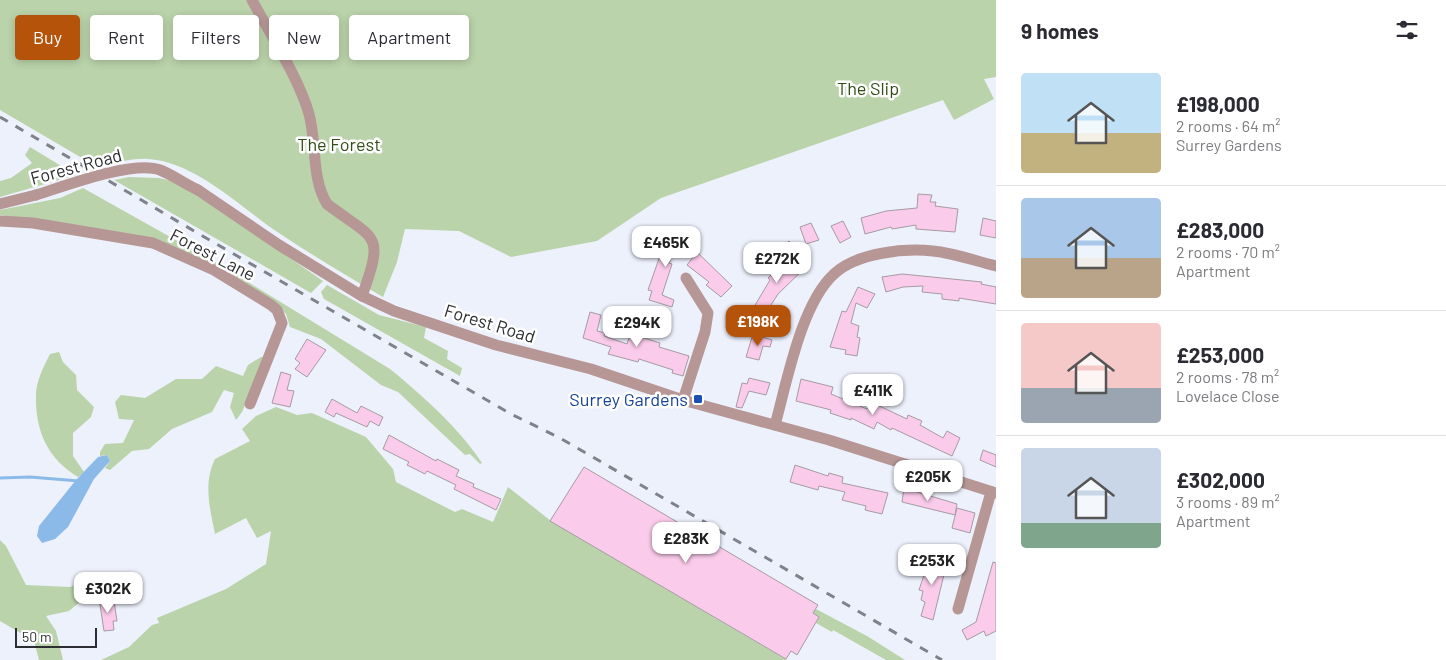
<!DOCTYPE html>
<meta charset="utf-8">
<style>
:root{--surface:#fff;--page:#f7f7f7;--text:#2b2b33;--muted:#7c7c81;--line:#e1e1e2;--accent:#b45309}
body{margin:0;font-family:Barlow,sans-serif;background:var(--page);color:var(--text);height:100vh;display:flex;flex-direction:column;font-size:19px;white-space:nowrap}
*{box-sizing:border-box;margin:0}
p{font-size:16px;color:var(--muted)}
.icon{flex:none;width:28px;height:28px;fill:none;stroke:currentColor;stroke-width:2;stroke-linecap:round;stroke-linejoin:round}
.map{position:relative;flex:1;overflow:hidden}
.side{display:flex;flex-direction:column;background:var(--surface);width:450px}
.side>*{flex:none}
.banner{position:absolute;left:15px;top:15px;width:475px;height:45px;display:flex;gap:10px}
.scale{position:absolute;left:15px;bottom:12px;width:82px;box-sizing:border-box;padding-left:5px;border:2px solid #2c2e32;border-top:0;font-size:14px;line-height:18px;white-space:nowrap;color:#2c2e32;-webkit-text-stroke:4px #fff;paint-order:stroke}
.price{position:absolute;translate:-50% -42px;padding:0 11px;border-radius:10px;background:#fff;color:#222;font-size:16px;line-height:32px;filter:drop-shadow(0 1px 2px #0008)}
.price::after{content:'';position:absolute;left:50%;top:30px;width:15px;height:11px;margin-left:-8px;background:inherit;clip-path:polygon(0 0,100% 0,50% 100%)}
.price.current{background:var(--accent);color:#fff}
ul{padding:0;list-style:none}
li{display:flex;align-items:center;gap:15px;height:125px;padding:0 25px}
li+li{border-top:1px solid var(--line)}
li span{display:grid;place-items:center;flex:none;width:140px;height:100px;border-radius:5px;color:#555}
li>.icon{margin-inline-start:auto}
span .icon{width:60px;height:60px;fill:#fffc;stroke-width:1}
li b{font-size:21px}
h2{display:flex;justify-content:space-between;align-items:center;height:60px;padding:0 25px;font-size:21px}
.tag{padding:0 18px;border-radius:5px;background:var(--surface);box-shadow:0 2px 8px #0003;font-size:18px;line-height:45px}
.tag.current{background:var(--accent);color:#fff}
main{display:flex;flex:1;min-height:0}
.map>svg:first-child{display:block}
.green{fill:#bad3aa}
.water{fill:#8cbae8}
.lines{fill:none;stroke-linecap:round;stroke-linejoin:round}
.stream{stroke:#8cbae8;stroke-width:3}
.building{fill:#facbeb;stroke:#a69ba2}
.minor{stroke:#b69796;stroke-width:11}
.rail{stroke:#7f8289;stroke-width:3;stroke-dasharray:9 9;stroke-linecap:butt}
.minor-bridge{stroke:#b69796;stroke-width:11}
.transit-dot{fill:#1a4fb4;stroke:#fff;stroke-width:2}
.labels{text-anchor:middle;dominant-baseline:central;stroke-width:5;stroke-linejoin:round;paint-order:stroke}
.park-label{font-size:18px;fill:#304e14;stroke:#fff}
.street-label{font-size:18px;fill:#2c2e32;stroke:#fff}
.transit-label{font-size:18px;fill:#164399;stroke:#fff;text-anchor:end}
</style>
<main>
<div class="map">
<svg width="996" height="660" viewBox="0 0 996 660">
<rect width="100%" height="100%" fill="#edf1fc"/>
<g class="green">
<path d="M0 0H996V77L984 79 994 99 954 120 943 100 661 198 597 241 511 257 459 231 405 229 397 262 383 297C349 277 315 257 282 235 243 210 197 162 148 159 131 158 115 163 99 168L0 110Z"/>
<polygon points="30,147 76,175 0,197 0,181 11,178 32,163 25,155"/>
<polygon points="129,177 159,178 173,181 203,197 323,281 311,293 114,180"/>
<path d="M83 188 215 262 390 369C423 396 459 428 482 463L480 464 470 454 465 455 398 392 381 385 321 339 290 327 286 314 268 298 163 242 0 215V210L60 198Z"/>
<polygon points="327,285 379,315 426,327 424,338 448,351 447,359 462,368 460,376 324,299 321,292"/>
<path d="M59 352 63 362 76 375 77 390 94 407 91 417 73 433V456L84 472 78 477C48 459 35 431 36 395 36 381 44 366 50 354Z"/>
<polygon points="261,357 266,358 242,412 236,420 230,407 234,393 224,390 212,412 172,429 149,449 132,451 110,470 105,468 110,461 107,455 100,456 100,452 105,444 123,443 134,420 119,419 115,402 121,395 145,398 176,379 202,379 216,366 243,376 248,365"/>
<path d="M276 407 297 415 312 413 366 437 393 469 396 482 455 512 462 509 493 522 508 487 551 521 787 660H101L129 647 152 625 159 623 157 618 226 589 266 564 271 531 257 538 246 518 215 534C210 509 203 483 215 459L250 441 242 429 256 416Z"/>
<polygon points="0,540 6,546 26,585 70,587 83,581 113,581 112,590 86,597 69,611 46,616 56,631 63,660 39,660 34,641 0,621"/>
<polygon points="816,609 867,636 905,660 886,660 833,630 832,632 816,623 819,617 813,613"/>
</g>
<polygon class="water" points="107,455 110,461 94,479 68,527 55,539 42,543 37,536 39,526 76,480 98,457"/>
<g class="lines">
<polyline class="stream" points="0,478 30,477 79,481"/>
</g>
<g class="building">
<polygon points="918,194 932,195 930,202 936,202 935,206 958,209 955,232 916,229 916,225 892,229 891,227 865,234 861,218 886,211 917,208"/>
<polygon points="983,218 996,221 996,238 980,235"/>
<polygon points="843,221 851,237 840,243 831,226"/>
<polygon points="811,223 819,240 806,244 800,227"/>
<polygon points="668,233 693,242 689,252 676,247 669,263 672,264 662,295 674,300 672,307 649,300 652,291 648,290"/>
<polygon points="789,241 810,263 778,294 764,316 759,334 743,330 749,312 751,312 770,280 768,278 782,264 771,255"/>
<polygon points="697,252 732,286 721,297 706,285 709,282 687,265"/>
<polygon points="902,274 982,282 981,284 996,287 996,304 959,298 959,301 942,299 942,294 922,292 923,286 903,287 886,292 882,277"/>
<polygon points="858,287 875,294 867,308 856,303 851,323 859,326 857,337 860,338 857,356 845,354 846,350 830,347 842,311 846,312"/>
<polygon points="590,312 601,315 597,331 605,333 604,336 627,344 632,329 642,332 641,337 660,343 659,347 689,356 683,376 672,373 673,370 639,359 638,362 608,354 611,347 583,338"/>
<polygon points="753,334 772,340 770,347 763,346 759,360 746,357"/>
<polygon points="307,339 326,350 307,377 295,369 300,363 295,359"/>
<polygon points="281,372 291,375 287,390 294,391 290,407 272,403"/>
<polygon points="749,378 770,383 766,395 749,391 742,408 736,407 742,383 747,384"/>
<polygon points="801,379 833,387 831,394 867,409 871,402 907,419 908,415 922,421 920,425 943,438 947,431 960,438 952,456 892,428 891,430 877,422 874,429 851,418 851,420 830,413 831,410 796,401"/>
<polygon points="332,399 357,413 361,406 383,417 379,426 370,421 367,427 336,413 334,417 325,412"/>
<polygon points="389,435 436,461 437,459 459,470 456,476 474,484 473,487 501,499 496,510 454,489 456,485 427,471 425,474 407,465 409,462 383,449"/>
<polygon points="983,450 996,455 996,467 980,460"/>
<polygon points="795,465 828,476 829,473 843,477 842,483 888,493 882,514 865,510 866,506 842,500 845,492 819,486 818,490 790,482"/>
<polygon points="584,467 818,605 813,613 819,617 797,655 791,651 786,659 550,521"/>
<polygon points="904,488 957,504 955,515 902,502"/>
<polygon points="957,508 975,513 970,533 952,528"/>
<polygon points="930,557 947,562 933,620 921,616 925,602 921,600 923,591 919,590"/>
<polygon points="993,562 996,563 996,631 986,636 984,631 967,640 962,630 976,622"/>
<polygon points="107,597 108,602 114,601 117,621 113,621 114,630 104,631 99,598"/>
</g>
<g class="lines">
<g class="minor">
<path d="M252 0C270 34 299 78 309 114 317 143 311 178 327 204 376 241 385 232 362 296"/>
<polyline points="198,190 279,245 362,296 394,311 496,345 591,369 683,400 829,440 996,493"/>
<polyline points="0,204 36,195"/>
<polyline points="0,221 33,223 153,243 214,270 271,305 277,310 282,323 250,404"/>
<polyline points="683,400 705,332 708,313 686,278"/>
<path d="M775 425C787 382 801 304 834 274 856 253 904 248 933 251 954 253 975 261 996 266"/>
<polyline points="958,609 991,492"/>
</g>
<polyline class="rail" points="0,117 206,238 511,414 560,438 942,660"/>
<path class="minor-bridge" d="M36 195C65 186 133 160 160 170 173 175 185 184 198 190"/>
</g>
<rect class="transit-dot" x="693" y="394" width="10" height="10" rx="2.5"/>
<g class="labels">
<g class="park-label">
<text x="868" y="88">The Slip</text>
<text x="339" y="144">The Forest</text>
</g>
<g class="street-label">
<text transform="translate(76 166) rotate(-15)">Forest Road</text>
<text transform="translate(213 254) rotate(27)">Forest Lane</text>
<text transform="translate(490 323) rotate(17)">Forest Road</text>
</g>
<g class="transit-label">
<text x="688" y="399">Surrey Gardens</text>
</g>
</g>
</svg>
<div class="scale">50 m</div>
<b class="price" style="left:666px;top:268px">£465K</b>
<b class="price" style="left:777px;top:284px">£272K</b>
<b class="price current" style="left:758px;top:347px">£198K</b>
<b class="price" style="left:637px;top:348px">£294K</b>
<b class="price" style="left:873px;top:416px">£411K</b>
<b class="price" style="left:928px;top:502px">£205K</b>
<b class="price" style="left:686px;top:564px">£283K</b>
<b class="price" style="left:932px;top:586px">£253K</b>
<b class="price" style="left:108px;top:614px">£302K</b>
<div class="banner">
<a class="tag current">Buy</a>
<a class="tag">Rent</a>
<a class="tag">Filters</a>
<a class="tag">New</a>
<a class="tag">Apartment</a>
</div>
</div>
<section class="side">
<h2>9 homes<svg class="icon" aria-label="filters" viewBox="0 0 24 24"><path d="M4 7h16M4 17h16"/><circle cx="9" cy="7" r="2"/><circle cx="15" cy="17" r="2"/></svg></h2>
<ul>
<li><span style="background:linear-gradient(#bfe0f5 60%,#c2b280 0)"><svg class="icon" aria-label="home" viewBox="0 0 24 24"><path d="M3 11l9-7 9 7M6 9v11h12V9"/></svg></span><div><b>£198,000</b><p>2 rooms · 64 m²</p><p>Surrey Gardens</p></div></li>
<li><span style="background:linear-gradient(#a9c7e8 60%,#b9a48a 0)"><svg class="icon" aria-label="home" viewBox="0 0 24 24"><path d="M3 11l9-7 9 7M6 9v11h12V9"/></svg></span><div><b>£283,000</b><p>2 rooms · 70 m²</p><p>Apartment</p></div></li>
<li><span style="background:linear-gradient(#f6c9c9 65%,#9aa5b1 0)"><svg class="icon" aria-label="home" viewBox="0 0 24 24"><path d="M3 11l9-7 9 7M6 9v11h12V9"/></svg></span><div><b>£253,000</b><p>2 rooms · 78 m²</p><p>Lovelace Close</p></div></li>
<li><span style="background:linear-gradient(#c9d6e8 75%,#7fa58c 0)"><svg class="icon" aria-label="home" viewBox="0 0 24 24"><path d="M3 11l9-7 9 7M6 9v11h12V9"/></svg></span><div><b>£302,000</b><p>3 rooms · 89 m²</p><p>Apartment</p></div></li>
</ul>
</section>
</main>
